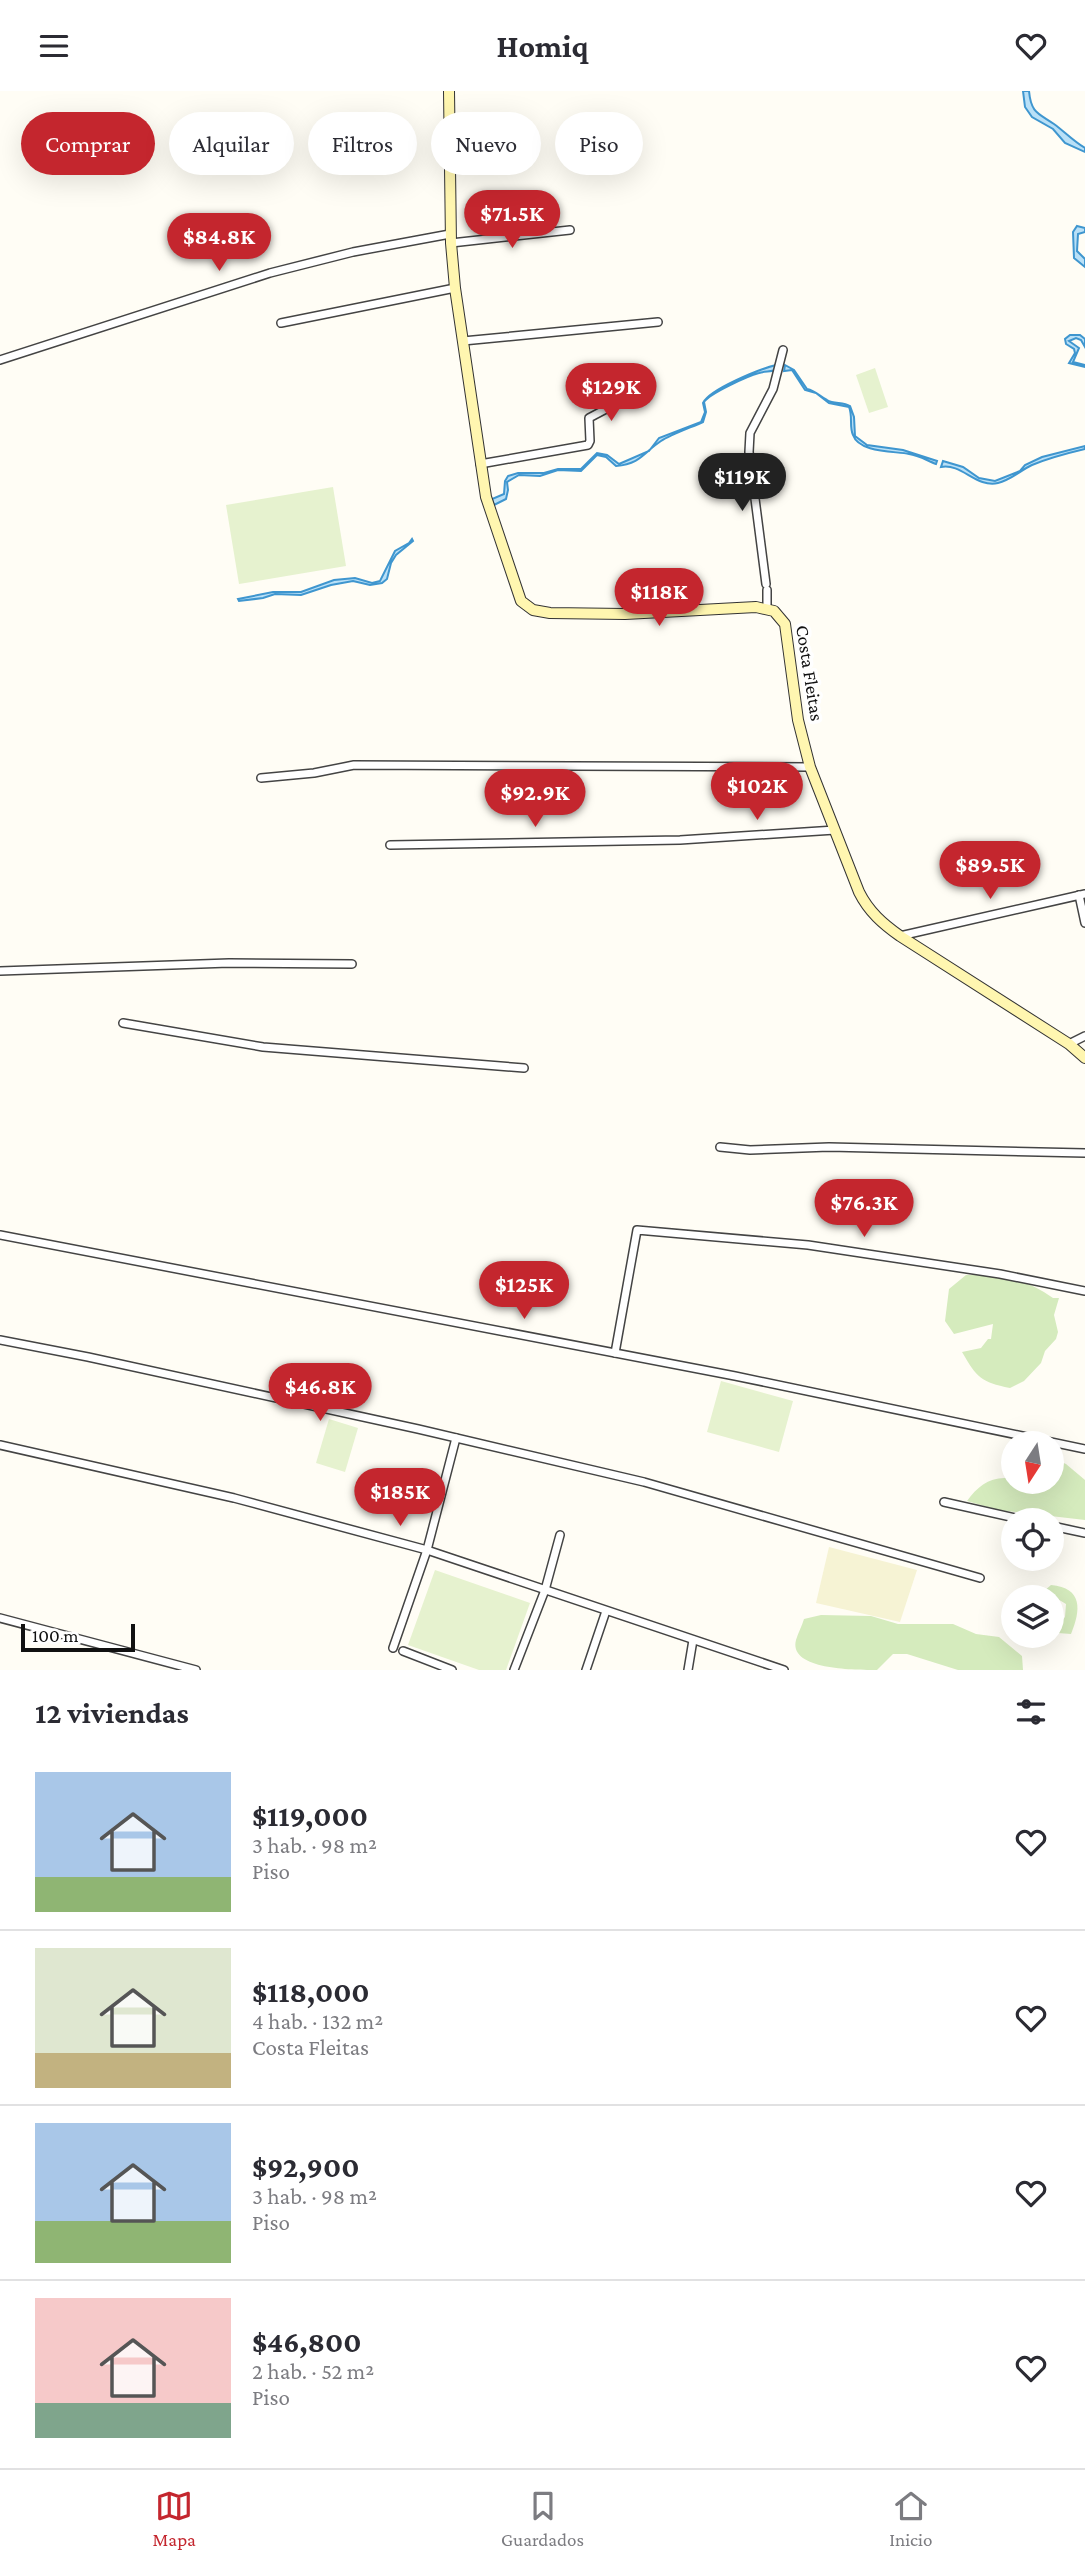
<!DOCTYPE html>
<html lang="es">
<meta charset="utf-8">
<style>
:root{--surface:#fff;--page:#f7f7f7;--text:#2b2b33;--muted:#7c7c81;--line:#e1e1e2;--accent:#c4262e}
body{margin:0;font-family:"Crimson Pro",serif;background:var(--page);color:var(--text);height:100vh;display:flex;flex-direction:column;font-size:26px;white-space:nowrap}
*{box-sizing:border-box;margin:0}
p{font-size:23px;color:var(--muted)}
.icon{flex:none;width:38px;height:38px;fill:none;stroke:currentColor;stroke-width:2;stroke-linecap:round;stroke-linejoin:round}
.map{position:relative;height:1579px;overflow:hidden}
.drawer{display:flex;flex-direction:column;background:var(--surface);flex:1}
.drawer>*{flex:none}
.guide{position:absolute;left:21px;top:21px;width:700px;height:63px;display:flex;gap:14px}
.needle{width:46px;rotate:192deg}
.controls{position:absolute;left:1001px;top:1340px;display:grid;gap:14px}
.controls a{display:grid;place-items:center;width:63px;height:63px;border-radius:50%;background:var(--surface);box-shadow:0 7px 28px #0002;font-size:35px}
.scale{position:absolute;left:21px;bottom:18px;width:114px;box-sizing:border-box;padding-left:7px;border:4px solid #111;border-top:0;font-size:19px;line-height:24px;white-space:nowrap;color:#111;-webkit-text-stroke:5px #fff;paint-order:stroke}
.price{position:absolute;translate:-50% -60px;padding:0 16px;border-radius:24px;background:var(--accent);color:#fff;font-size:23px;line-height:46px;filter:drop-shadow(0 2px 4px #0008)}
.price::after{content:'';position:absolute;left:50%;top:42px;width:21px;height:16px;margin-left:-10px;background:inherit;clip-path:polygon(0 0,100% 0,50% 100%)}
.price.active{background:#222;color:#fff}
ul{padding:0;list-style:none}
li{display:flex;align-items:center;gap:21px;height:175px;padding:0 35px}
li+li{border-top:2px solid var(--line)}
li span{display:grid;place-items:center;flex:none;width:196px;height:140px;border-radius:0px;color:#555}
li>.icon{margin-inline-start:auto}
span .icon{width:84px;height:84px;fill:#fffc;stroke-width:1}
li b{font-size:30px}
h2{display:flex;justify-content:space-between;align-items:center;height:84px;padding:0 35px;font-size:30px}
.pill{padding:0 24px;border-radius:32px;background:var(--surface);box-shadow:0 7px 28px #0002;font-size:24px;line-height:63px}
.pill.active{background:var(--accent);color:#fff}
header{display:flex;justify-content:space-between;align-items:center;height:91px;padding:0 35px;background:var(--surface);font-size:32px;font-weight:700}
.menu{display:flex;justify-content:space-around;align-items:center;height:98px;border-top:2px solid var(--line);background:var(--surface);font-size:19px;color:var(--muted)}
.menu a{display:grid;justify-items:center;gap:4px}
.menu .active{color:var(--accent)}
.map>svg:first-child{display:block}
.farmland{fill:#f6f3d4}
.green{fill:#d5ebbd}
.pitch{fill:#e6f2cf}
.water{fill:#b9e0f7;stroke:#3f96cf;stroke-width:2}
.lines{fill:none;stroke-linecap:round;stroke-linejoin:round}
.minor-casing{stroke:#444;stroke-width:10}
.secondary-casing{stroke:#333;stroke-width:12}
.minor{stroke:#fff;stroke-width:7}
.secondary{stroke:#fff6b0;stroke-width:10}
.labels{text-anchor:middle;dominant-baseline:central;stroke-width:7;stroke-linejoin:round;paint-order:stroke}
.street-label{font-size:19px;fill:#111;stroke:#fff}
</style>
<header><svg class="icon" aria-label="menu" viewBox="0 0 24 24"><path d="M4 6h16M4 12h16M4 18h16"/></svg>Homiq<svg class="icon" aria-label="heart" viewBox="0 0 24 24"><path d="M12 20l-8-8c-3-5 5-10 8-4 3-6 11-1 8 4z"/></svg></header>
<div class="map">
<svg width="1085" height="1579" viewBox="0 0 1085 1579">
<rect width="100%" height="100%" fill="#fffdf5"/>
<polygon class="farmland" points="829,1456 917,1479 900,1531 816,1512"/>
<g class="green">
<path d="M966 1184C998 1184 1026 1187 1053 1207H1059L1054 1224 1058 1241 1056 1248 1045 1260 1041 1272 1024 1290 1010 1297C981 1291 977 1287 962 1261L981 1257 988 1248H991L993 1233 954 1243 945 1230 949 1198Z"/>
<path d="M1052 1367 1066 1373 1085 1389V1429L998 1419 967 1410C977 1396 989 1386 1007 1387L1013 1378V1391H1052Z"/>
<path d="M1051 1494C1083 1497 1081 1519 1071 1543L1058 1542 1057 1536 1065 1526 1066 1513 1056 1507H1036Z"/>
<path d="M821 1524 871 1525 898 1533H953L976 1543 999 1546 1022 1565 1023 1579H958L907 1563H893L877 1579C854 1579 788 1579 796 1549 798 1542 802 1535 804 1528Z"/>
</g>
<g class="pitch">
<polygon points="875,277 888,316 869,322 856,284"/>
<polygon points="333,396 346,475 239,493 226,414"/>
<polygon points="721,1290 793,1310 779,1361 707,1341"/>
<polygon points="329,1328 358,1337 345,1381 316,1372"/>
<polygon points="435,1479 530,1512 506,1579 479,1579 408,1554"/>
</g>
<g class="water">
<path d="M1023 0H1029C1031 22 1038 22 1054 33 1065 41 1073 50 1085 57V61L1065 52 1053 38 1032 26 1025 16Z"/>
<polygon points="1077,135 1085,137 1085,141 1078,143 1077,160 1085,168 1085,176 1074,167 1073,141"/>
<polygon points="1070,244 1080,244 1085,248 1085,256 1081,249 1076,247 1069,250 1079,257 1073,271 1085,274 1085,276 1069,272 1075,262 1074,258 1066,253 1065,248"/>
<path d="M776 274V279C770 281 765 280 759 282 748 285 710 302 704 311L706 321 703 331C692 336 670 344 661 350 644 361 641 373 616 375L606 366 597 364 581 380 558 379 540 385 519 384 507 391 508 399 506 408 494 414 492 408 504 403 505 390 508 385 518 382H544L558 378H581L597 362 607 364 619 373 649 360 659 347 701 331 705 321 703 312C710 298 760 278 776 274Z"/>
<path d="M785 274 794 279 807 298C816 300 819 305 827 309 834 313 843 311 850 315L854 326 855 345 867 354 903 359 937 370 936 373C928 370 918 364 909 363 895 360 859 362 853 344 849 335 853 326 849 316L829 312 816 302 805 299 792 279 784 280Z"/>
<path d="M1085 355V358C1068 362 1049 367 1032 374 1021 379 1011 389 998 392 976 397 962 372 941 376L943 370 963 376 979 387 995 390 1020 380 1025 374 1042 366Z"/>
<polygon points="412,448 413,450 396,464 391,472 387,488 382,492 370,494 353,490 331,494 301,504 275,503 263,507 239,510 238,508 273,501 301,501 334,489 355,487 372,492 380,490 395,460 409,452"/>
</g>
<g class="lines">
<g class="minor-casing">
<g id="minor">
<polyline points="451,152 570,139"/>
<polyline points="281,232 455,197"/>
<polyline points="463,250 658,231"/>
<polyline points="0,269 270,182 353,161 450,143"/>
<polyline points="480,373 588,354 590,350 589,327 606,318 605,289"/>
<polyline points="766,493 749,361 750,342 773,298 783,259"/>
<polyline points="767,499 767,517"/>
<polyline points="261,687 314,682 354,674 810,676"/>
<polyline points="390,754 680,749 835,739"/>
<polyline points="1079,804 1085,832"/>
<polyline points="900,845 1085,803"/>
<polyline points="0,880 229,872 352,873"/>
<polyline points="123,932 263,956 524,977"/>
<polyline points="1069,953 1085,945"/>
<polyline points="720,1056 750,1059 829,1056 1085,1062"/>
<polyline points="0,1144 735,1285 1085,1358"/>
<polyline points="0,1249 88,1266 418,1338 644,1391 980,1487"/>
<polyline points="615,1262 637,1139 808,1154 1000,1183 1085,1200"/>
<polyline points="0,1354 234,1407 427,1459 784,1579"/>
<polyline points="944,1411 1029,1430"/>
<polyline points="1052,1435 1085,1442"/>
<polyline points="0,1527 196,1579"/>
<polyline points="393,1557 427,1459 456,1347"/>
<polyline points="403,1560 452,1579"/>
<polyline points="514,1579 545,1499 560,1444"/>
<polyline points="586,1579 606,1520"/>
<polyline points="688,1579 693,1549"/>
</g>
</g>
<g class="secondary-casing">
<path id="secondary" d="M449 0 451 152 455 197 486 406 521 510 533 519 550 522 625 523 756 516 774 520 785 533 798 629 810 676 859 801C869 821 883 833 900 845L1069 953 1085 967"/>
</g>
<use href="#minor" class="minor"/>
<use href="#secondary" class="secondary"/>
</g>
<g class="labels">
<g class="street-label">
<text transform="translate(810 582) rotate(81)">Costa Fleitas</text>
</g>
</g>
</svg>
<div class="controls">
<a><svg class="needle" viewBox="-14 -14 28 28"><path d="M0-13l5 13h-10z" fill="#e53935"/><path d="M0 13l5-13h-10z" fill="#7c7c81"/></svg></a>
<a><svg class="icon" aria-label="locate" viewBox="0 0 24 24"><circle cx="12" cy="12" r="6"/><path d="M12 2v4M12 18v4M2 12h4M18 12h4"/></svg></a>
<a><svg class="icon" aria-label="layers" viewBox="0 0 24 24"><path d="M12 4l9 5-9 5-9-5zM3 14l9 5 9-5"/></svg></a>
</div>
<div class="scale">100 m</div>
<b class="price" style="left:512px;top:159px">$71.5K</b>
<b class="price" style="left:219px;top:182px">$84.8K</b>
<b class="price" style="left:611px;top:332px">$129K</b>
<b class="price active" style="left:742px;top:422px">$119K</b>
<b class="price" style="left:659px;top:537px">$118K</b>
<b class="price" style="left:757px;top:731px">$102K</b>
<b class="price" style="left:535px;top:738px">$92.9K</b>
<b class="price" style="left:990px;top:810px">$89.5K</b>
<b class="price" style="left:864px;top:1148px">$76.3K</b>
<b class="price" style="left:524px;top:1230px">$125K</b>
<b class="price" style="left:320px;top:1332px">$46.8K</b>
<b class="price" style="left:400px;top:1437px">$185K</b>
<div class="guide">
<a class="pill active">Comprar</a>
<a class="pill">Alquilar</a>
<a class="pill">Filtros</a>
<a class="pill">Nuevo</a>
<a class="pill">Piso</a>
</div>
</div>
<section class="drawer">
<h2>12 viviendas<svg class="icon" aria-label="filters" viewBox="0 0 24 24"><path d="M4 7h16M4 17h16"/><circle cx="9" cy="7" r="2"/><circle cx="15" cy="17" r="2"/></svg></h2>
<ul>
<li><span style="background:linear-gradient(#a9c7e8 75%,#8fb573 0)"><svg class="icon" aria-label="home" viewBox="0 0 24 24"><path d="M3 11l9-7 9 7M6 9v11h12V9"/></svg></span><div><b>$119,000</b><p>3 hab. · 98 m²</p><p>Piso</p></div><svg class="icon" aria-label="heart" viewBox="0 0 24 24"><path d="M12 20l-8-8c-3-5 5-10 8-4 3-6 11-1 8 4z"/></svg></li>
<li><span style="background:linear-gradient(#dfe7d0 75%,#c2b280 0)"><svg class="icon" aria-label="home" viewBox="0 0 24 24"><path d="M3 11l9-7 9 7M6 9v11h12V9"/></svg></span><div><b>$118,000</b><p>4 hab. · 132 m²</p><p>Costa Fleitas</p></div><svg class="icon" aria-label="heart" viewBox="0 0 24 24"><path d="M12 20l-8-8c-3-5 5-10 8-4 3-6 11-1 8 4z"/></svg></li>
<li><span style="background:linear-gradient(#a9c7e8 70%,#8fb573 0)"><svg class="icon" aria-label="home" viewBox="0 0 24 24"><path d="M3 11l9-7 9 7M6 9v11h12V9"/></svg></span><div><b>$92,900</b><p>3 hab. · 98 m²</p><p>Piso</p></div><svg class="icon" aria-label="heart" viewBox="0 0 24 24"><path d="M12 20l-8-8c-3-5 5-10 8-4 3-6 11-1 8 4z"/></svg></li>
<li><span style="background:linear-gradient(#f6c9c9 75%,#7fa58c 0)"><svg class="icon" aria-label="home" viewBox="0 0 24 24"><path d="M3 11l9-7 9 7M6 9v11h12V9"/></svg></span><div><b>$46,800</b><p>2 hab. · 52 m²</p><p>Piso</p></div><svg class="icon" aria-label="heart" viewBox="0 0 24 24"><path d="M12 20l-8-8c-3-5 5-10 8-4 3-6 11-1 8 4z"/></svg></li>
</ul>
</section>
<nav class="menu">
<a class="active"><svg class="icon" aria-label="map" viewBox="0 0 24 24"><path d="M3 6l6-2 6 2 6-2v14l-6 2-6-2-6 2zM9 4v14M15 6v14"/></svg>Mapa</a>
<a><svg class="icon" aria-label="saved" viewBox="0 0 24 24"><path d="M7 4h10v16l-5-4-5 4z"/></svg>Guardados</a>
<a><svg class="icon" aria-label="home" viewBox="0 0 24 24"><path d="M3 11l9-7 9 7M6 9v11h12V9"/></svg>Inicio</a>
</nav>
